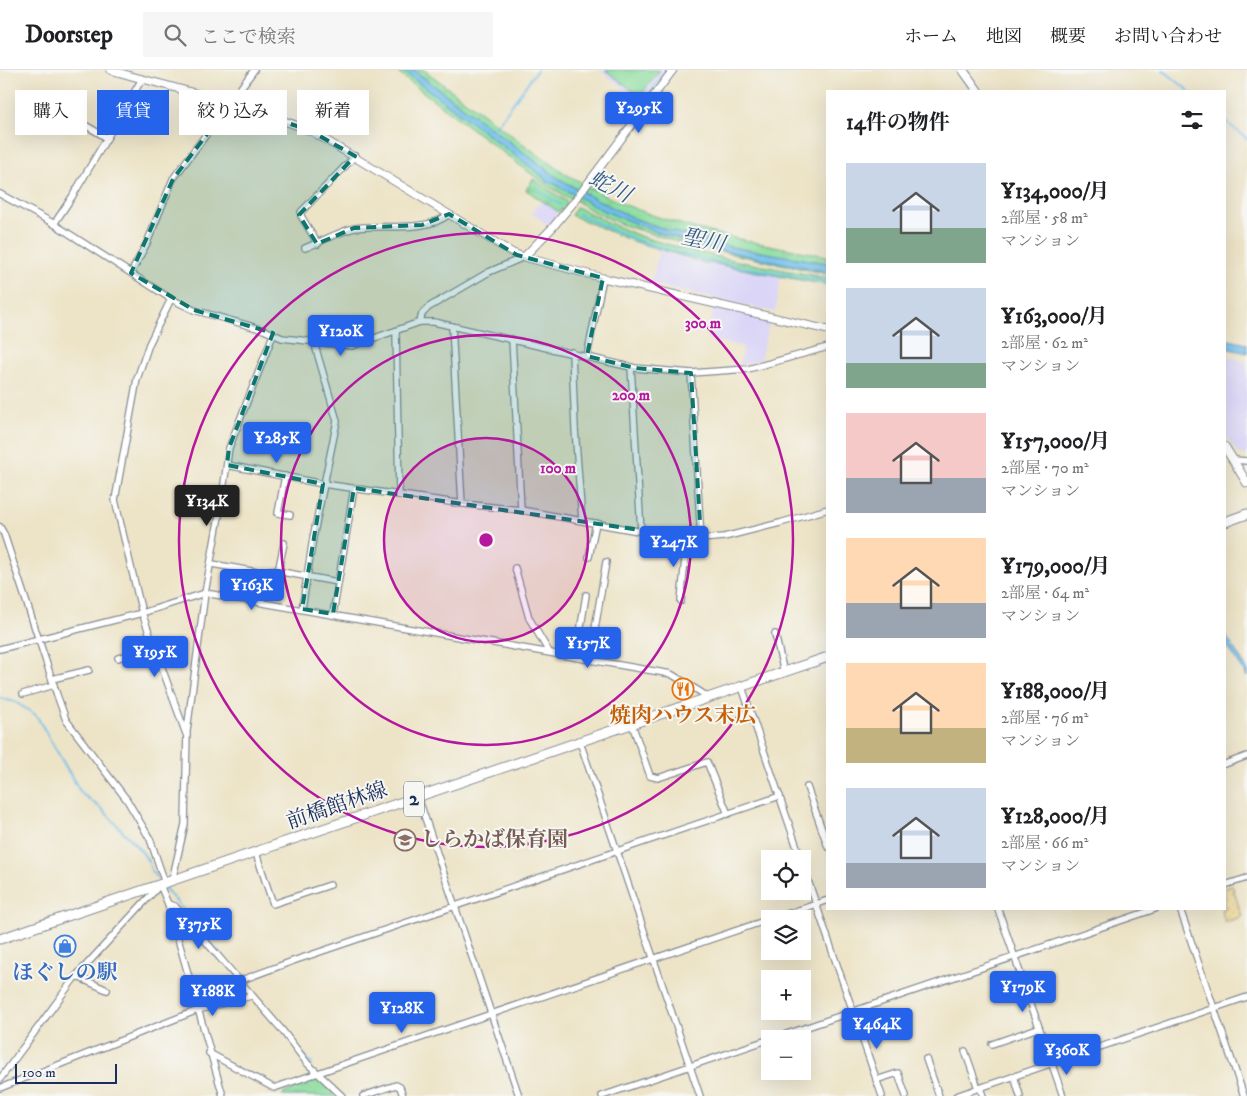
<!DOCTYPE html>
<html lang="ja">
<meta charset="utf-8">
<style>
:root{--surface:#fff;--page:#f6f6f6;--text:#202124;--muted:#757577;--line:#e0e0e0;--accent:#2563eb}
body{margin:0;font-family:"IM FELL DW Pica","Noto Serif JP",serif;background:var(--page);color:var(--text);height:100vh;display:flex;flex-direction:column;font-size:19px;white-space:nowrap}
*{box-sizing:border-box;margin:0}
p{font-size:16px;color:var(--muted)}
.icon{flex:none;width:28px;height:28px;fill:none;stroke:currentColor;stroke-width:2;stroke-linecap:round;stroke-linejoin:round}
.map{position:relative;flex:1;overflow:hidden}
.side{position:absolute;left:826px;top:20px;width:400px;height:820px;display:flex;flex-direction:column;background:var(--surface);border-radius:0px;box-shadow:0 5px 20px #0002}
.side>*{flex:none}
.guide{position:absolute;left:15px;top:20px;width:475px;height:45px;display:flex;gap:10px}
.tools{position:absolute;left:761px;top:780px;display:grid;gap:10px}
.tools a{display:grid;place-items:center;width:50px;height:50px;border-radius:0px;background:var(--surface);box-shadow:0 5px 20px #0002;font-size:25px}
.scale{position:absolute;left:15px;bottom:12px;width:102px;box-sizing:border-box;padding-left:5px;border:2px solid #1b2f5e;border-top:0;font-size:14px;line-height:18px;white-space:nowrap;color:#1b2f5e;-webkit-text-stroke:4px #f6f6f2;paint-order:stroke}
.price{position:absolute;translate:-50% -42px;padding:0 11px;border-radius:5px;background:var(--accent);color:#fff;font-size:16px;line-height:32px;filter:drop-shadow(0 1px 2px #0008)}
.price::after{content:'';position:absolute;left:50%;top:30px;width:15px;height:11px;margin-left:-8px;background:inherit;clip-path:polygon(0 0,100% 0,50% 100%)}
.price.selected{background:#222;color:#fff}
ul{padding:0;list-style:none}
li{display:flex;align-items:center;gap:15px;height:125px;padding:0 20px}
li span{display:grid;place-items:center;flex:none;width:140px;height:100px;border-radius:0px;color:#555}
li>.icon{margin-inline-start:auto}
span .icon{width:60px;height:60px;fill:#fffc;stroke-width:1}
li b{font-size:21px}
h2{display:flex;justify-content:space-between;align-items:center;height:60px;padding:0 20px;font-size:21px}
.tag{padding:0 18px;border-radius:0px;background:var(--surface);box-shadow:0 5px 20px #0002;font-size:18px;line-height:45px}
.tag.selected{background:var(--accent);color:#fff}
header{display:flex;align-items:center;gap:30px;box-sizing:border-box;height:70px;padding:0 25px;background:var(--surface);border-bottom:1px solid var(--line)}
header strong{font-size:24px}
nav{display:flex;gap:28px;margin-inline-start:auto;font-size:18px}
.search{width:350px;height:45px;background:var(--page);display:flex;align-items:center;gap:12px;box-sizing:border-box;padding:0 18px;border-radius:0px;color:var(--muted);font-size:19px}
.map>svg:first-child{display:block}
.built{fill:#dbd6f7}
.grass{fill:url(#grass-tufts);stroke:#53867e}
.sand{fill:url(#sand-dots);stroke:#84847e}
.park{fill:url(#park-crowns);stroke:#53867e}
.pitch{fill:#8bdd9e;stroke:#53867e}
.water{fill:#6fbeea;stroke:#4576a4}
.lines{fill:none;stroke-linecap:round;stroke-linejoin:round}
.stream{stroke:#6fbeea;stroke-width:2}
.minor-casing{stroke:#848a93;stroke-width:8}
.tertiary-casing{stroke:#848a93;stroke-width:9}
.secondary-casing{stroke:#848a93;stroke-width:10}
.primary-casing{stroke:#848a93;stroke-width:11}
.minor{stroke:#fff;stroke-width:5.5}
.tertiary{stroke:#fff;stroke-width:7}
.secondary{stroke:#fff;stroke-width:8}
.primary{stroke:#fff;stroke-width:9}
.marked{fill:#0f766e;fill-opacity:0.2;stroke:#0f766e;stroke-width:4;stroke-dasharray:10 6;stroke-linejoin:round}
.ring{fill:none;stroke:#b5179e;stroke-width:2.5}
.labels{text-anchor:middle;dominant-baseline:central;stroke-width:4;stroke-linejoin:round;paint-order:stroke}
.shield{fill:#f6f6f2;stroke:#5d6b8a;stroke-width:1}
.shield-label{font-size:20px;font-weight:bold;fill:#1b2f5e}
.food-label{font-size:21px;font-weight:bold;fill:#c56008;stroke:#f6f6f2}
.street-label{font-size:21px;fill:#1b2f5e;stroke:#f6f6f2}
.education-label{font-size:21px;font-weight:bold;fill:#785e54;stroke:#f6f6f2;text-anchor:start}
.shop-label{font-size:21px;font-weight:bold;fill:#366cbe;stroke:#f6f6f2}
.water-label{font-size:22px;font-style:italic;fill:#345a88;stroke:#f6f6f2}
.centre{fill:#b5179e;stroke:#f6f6f2;stroke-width:2.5}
.ring-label{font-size:15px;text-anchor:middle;font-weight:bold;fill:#b5179e;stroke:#f6f6f2;stroke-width:4;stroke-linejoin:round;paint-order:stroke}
</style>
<header>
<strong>Doorstep</strong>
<div class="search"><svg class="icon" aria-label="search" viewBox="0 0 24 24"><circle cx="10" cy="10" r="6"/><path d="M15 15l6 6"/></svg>ここで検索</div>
<nav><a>ホーム</a><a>地図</a><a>概要</a><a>お問い合わせ</a></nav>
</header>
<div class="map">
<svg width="1247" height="1026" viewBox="0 0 1247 1026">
<defs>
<pattern id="grass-tufts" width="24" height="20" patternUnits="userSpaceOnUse" patternTransform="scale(1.25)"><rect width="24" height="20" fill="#8bdd9e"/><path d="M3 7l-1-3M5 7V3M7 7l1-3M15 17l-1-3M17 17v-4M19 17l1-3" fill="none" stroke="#77be8a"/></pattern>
<pattern id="sand-dots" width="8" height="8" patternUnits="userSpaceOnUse" patternTransform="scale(1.25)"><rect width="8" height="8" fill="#eeda9e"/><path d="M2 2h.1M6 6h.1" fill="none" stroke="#ccbb8a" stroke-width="1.8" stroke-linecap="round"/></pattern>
<pattern id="park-crowns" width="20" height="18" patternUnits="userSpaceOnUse" patternTransform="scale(1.25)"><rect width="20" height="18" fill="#8bdd9e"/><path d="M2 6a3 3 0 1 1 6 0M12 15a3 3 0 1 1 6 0" fill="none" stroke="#77be8a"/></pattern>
</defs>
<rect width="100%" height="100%" fill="#f6f6f2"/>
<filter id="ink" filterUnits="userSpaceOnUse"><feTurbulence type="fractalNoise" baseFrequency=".02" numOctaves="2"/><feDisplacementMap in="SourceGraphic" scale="10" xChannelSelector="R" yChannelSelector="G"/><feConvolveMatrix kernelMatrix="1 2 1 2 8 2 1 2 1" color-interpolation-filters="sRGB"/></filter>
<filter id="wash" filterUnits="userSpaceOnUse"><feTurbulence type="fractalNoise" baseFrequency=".0096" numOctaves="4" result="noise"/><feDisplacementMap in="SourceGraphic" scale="20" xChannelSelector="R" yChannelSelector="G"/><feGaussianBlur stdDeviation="1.12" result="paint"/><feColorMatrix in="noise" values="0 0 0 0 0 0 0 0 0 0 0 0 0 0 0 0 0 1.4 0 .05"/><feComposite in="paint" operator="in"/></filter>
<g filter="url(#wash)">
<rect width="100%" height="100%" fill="#ede4c8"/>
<g class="built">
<polygon points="599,0 666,0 641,31"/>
<polygon points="542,131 559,142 548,155 532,143"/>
<polygon points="659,182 709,194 704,214 710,193 781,206 775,242 651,214"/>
<polygon points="714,237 770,250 760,290 739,295 743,277 707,269"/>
<polygon points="1232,287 1247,293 1247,385 1239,384 1225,366 1225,289"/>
</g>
<g class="grass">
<polygon points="394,0 402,0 541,105 547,112 551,112 604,141 684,171 827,202 827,204 684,174 623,155 592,141 572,128 570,129 546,115"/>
<path d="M413 0H424L541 87 569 106 583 113 582 115 591 119 593 118C611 130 631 137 652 145 709 165 768 175 827 186V193L730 177 670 161 633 148 584 123 558 108Z"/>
<polygon points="533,109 566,131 567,134 563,140 561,139 559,142 526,120"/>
<path d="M577 137C598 147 619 158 640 166 701 186 765 196 827 208V215L710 193 709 194 632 171 571 145Z"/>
</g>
<polygon class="sand" points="1232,815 1242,847 1225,852 1221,839 1225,839 1225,817"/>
<polygon class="park" points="314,1007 318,1007 338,1026 282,1026 284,1023 309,1014 310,1008"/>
<polygon class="pitch" points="605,0 660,0 640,26"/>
<g class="water">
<polygon points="402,0 413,0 558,108 584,123 633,148 670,161 730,177 827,193 827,202 720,180 659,163 604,141 551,112 548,113 541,105"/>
<polygon points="1225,269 1247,274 1247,283 1225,278"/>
<polygon points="1225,564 1247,599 1247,607 1225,572"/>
</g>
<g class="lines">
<g class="stream">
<polyline points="957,0 972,21"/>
<polyline points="1163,0 1189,21"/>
<polyline points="644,31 667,0"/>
<polyline points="1225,51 1247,69"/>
<polyline points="493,61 537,0"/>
<polyline points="537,116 538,120 561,135"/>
<path d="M578 144C597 153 615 161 634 169 695 192 763 200 828 212"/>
<polyline points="0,628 15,632 36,645 81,723 102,739 142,782 148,791 152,802 160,811"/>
<polyline points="164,817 225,890"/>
<polyline points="303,984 312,994"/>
</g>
</g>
</g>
<g filter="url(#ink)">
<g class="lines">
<g class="minor-casing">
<g id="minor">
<polyline points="74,27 65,43 107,68"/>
<polyline points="0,124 51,152 171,229 194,240 264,260 282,268 352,276 420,252 434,252 635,298 691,303 748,299 828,277"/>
<polyline points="54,154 72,127 142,9"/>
<polyline points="318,174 301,146 301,142 355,86"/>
<path d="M305 178C319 173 342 160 355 158 381 154 428 163 449 144"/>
<polyline points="131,203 147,173 173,109 254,0"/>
<polyline points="171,229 149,274 137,309 115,430 142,543 186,664"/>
<polyline points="420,252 422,244 429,237 489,202 524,187"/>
<polyline points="452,256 462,434"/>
<polyline points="396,261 399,425"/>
<polyline points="512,269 521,440"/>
<polyline points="572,282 575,359 582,450"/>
<polyline points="587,286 603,208"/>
<polyline points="631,297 641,461"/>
<polyline points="691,303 701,469"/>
<polyline points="1234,390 1247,391"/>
<polyline points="227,395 323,414 464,434 521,440 655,464 687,468 701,469 724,467 780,453 828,439"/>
<polyline points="285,406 278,443 290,445"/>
<polyline points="0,457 4,464 57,625 66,650 127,730 150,769 165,813"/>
<polyline points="589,487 596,453"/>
<polyline points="212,494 269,504"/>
<polyline points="515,498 529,548 549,582"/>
<polyline points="278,502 284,473"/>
<polyline points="681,531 687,468"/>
<polyline points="261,532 270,500 338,512"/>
<polyline points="302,539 313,468 337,351 316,279 316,273"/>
<polyline points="333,544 354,418"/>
<polyline points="775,564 784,603"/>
<polyline points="0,579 142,543 205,523 671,604 702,623 708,628"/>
<polyline points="576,587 586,525"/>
<polyline points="118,588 154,575"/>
<polyline points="590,589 606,492"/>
<polyline points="52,609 89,600"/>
<polyline points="742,617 801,789"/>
<polyline points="23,624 54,615"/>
<polyline points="632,654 650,706 658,708 707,692 728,744"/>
<polyline points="580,672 700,1026"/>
<polyline points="1225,694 1247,686"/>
<polyline points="807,717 828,777"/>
<polyline points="418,727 519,1026"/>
<polyline points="256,783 273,834 330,815"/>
<polyline points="802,793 882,1026"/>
<polyline points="172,811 185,754 187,661 205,523 221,435 229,378 273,265"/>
<polyline points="1225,815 1247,808"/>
<polyline points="168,834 175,836 282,960 307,993 342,1026"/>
<polyline points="998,839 1063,1026"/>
<polyline points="1180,839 1244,1026"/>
<polyline points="772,849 828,830"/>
<polyline points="76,906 107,920"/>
<polyline points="239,911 293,891 780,726"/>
<polyline points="772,969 1155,839"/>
<polyline points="992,974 1038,958"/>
<polyline points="965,981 978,1018"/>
<polyline points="209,983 274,1018 770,849"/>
<polyline points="926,989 939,1026"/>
<polyline points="1014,1006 1020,1026"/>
<polyline points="0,1009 76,906 160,815 168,834 223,1026"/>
<polyline points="876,1010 898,1003 906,1026"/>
<polyline points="0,1018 198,940 251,926"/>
<polyline points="980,1018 983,1026"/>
<polyline points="363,1026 396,1015 400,1017 403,1026"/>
<polyline points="602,1026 770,969"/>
<polyline points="956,1026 1247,927"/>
</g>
</g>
<g class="tertiary-casing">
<g id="tertiary">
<path d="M110 0C177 19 246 35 311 61L513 183 524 187 603 208 828 260"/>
<polyline points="524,187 553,157 573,133 673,0"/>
</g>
</g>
<g class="secondary-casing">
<g id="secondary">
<polyline points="963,0 978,21"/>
<polyline points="1225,377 1247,413"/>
</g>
</g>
<g class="primary-casing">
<g id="primary">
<polyline points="1225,452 1247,444"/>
<polyline points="0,869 828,587"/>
</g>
</g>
<use href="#minor" class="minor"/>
<use href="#tertiary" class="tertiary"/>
<use href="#secondary" class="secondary"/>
<use href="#primary" class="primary"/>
</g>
</g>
<path class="marked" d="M230 34 309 60 355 86 299 145 317 174 354 158 422 155 449 144 517 185 603 208 587 286 635 298 691 303 701 469 354 418 333 544 302 539 323 414 227 395 229 378 273 263 194 240 131 203 173 109Z"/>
<circle cx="486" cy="470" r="102" fill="#b5179e" fill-opacity=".12"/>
<g class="ring">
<circle cx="486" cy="470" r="102"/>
<circle cx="486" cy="470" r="205"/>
<circle cx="486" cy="470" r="307"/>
</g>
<defs>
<g id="restaurant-ring" transform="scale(1.125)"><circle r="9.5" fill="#f6f6f2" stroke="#e8710a" stroke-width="1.5"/><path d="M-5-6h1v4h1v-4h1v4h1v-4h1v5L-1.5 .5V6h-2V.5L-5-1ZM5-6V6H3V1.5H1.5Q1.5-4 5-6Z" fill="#e8710a"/></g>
<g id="school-ring" transform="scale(1.125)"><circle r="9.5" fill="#f6f6f2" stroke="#8d6e63" stroke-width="1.5"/><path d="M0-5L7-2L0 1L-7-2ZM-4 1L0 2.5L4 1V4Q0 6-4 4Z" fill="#8d6e63"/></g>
<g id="shop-ring" transform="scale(1.125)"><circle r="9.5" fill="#f6f6f2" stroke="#3f7fe0" stroke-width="1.5"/><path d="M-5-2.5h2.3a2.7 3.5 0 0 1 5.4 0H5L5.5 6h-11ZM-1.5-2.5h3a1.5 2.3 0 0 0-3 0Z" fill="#3f7fe0"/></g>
</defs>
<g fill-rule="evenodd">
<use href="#restaurant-ring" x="683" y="619"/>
<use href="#school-ring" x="405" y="770"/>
<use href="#shop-ring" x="65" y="876"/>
</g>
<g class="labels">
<rect class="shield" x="404" y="711.5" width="20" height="35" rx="4"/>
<g class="shield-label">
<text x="414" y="729">2</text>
</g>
<g class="food-label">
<text x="683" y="646">焼肉ハウス末広</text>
</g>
<g class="street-label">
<text transform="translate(337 736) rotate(-19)">前橋館林線</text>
</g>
<g class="education-label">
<text x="421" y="770">しらかば保育園</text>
</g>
<g class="shop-label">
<text x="65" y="903">ほぐしの駅</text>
</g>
<g class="water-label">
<text transform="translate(610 117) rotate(27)">蛇川</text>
<text transform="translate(703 171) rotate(12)">聖川</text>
</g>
</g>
<circle cx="486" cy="470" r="8" class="centre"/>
<g class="ring-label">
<text x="703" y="258">300 m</text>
<text x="631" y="330">200 m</text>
<text x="558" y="403">100 m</text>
</g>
</svg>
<div class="tools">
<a><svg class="icon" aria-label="locate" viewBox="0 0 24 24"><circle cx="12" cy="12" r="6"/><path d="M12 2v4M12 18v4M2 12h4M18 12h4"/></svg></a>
<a><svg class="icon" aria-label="layers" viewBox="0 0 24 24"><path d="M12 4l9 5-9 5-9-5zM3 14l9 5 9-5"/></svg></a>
<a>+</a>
<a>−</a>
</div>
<div class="scale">100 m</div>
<b class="price" style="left:639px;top:64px">¥295K</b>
<b class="price" style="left:341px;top:287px">¥120K</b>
<b class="price" style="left:277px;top:394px">¥285K</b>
<b class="price selected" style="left:207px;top:457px">¥134K</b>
<b class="price" style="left:674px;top:498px">¥247K</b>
<b class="price" style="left:252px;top:541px">¥163K</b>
<b class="price" style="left:588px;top:599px">¥157K</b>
<b class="price" style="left:155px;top:608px">¥195K</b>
<b class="price" style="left:199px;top:880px">¥375K</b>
<b class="price" style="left:1023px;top:943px">¥179K</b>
<b class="price" style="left:213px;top:947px">¥188K</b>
<b class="price" style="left:402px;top:964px">¥128K</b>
<b class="price" style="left:877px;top:980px">¥464K</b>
<b class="price" style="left:1067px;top:1006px">¥360K</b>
<div class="guide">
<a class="tag">購入</a>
<a class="tag selected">賃貸</a>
<a class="tag">絞り込み</a>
<a class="tag">新着</a>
</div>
<section class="side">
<h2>14件の物件<svg class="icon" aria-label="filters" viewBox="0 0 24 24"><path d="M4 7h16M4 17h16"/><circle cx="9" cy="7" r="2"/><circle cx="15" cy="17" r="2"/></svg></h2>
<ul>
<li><span style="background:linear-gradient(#c9d6e8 65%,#7fa58c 0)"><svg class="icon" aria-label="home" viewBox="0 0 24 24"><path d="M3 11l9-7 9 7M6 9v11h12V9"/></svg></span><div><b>¥134,000/月</b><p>2部屋 · 58 m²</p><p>マンション</p></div></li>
<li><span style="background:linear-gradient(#c9d6e8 75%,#7fa58c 0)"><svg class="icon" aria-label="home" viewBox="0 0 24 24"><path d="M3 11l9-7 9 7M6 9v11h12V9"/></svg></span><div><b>¥163,000/月</b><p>2部屋 · 62 m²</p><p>マンション</p></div></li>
<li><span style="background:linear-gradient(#f6c9c9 65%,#9aa5b1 0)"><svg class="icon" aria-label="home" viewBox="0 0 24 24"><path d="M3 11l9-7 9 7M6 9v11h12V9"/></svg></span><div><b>¥157,000/月</b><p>2部屋 · 70 m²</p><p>マンション</p></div></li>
<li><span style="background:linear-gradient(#ffd9b3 65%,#9aa5b1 0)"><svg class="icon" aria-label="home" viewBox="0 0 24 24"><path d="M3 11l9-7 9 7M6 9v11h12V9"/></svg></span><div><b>¥179,000/月</b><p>2部屋 · 64 m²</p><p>マンション</p></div></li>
<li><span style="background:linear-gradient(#ffd9b3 65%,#c2b280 0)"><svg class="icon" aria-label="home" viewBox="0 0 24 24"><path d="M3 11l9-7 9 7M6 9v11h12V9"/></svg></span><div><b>¥188,000/月</b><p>2部屋 · 76 m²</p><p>マンション</p></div></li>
<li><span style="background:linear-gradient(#c9d6e8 75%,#9aa5b1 0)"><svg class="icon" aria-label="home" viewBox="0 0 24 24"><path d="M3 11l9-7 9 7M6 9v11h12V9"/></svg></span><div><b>¥128,000/月</b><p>2部屋 · 66 m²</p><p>マンション</p></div></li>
</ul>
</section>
</div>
